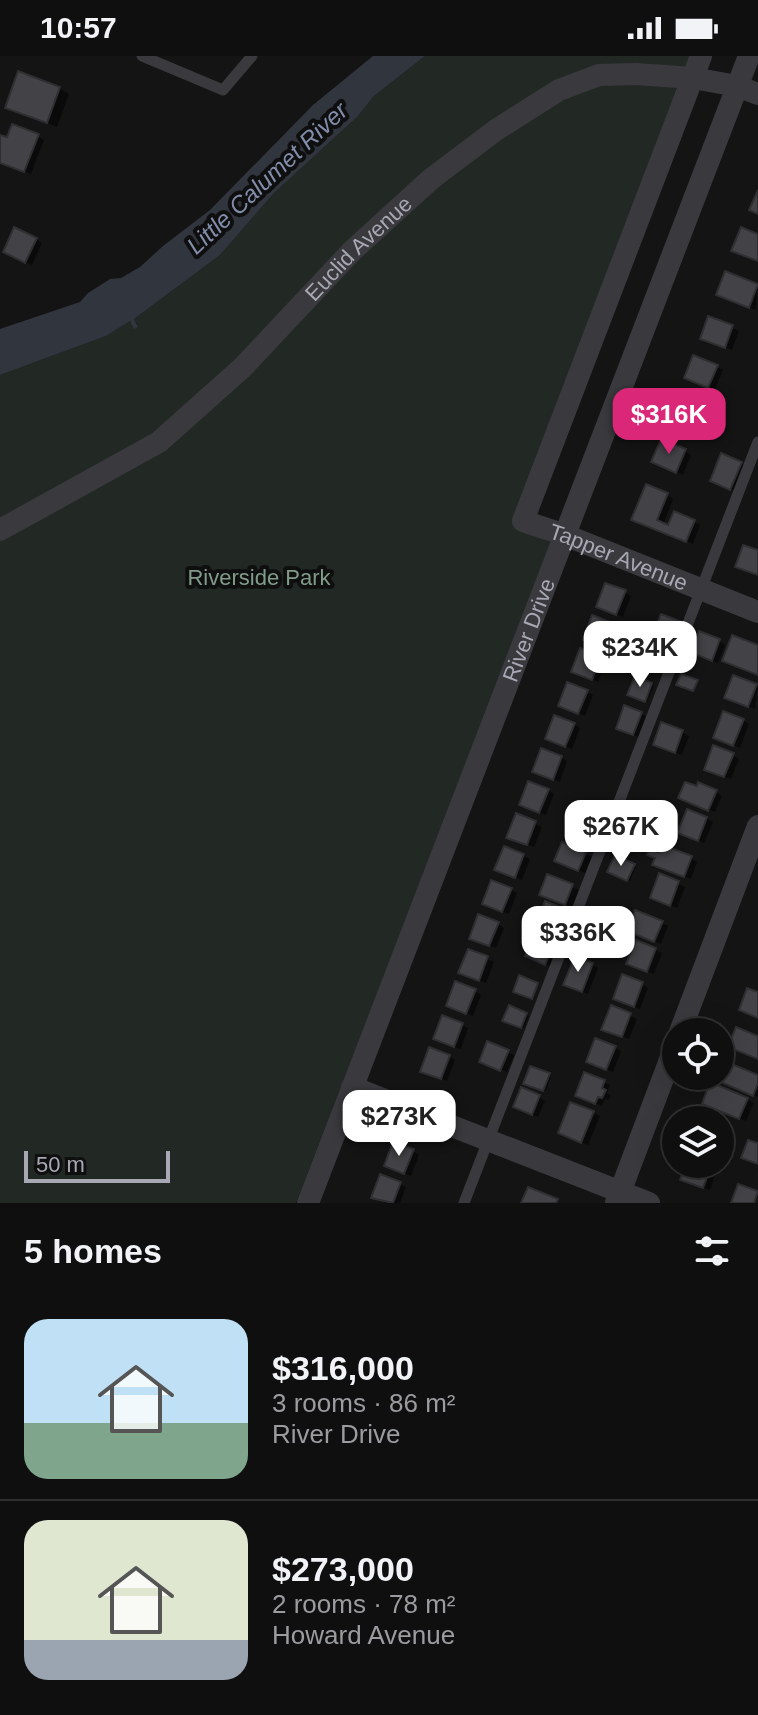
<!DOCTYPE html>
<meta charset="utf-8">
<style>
:root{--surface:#0f0f10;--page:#1d1d1e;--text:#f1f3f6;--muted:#9b9c9f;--line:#2f2f30;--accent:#db2777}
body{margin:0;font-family:Arial,sans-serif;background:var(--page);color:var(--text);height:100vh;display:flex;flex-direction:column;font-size:30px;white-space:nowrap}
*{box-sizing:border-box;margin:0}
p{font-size:26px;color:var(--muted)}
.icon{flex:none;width:44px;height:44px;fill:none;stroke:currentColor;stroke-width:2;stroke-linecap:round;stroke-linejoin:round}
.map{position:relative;height:1147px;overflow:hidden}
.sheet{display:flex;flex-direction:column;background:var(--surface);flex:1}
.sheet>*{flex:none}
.fabs{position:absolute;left:662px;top:962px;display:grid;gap:16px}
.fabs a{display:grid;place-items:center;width:72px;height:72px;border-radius:50%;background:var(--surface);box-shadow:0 8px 32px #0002,0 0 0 2px var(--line);font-size:40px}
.scale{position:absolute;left:24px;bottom:20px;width:146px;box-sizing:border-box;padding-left:8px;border:4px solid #a7a8b3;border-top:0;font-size:22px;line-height:28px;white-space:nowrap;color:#a7a8b3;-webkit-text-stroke:6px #0f0f10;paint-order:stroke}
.price{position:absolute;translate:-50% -68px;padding:0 18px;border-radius:16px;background:#fff;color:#222;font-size:26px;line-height:52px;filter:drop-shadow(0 2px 4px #0008)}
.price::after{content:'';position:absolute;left:50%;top:48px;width:24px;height:18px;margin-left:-12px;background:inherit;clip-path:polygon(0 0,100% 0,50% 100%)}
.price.on{background:var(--accent);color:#fff}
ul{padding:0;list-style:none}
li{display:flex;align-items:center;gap:24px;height:200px;padding:0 24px}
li+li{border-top:2px solid var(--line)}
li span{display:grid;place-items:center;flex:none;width:224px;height:160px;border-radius:24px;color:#555}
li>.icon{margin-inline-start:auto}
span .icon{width:96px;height:96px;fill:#fffc;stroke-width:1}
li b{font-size:34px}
h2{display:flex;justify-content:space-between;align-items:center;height:96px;padding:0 24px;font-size:34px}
.status{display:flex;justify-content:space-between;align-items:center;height:56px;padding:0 40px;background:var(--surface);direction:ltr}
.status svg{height:22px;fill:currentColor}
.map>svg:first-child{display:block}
.green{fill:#222925}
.water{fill:#31353e}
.shadow{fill:#0007}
.building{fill:#434347;stroke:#2f2e31;stroke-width:2}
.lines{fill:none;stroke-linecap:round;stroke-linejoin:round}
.service{stroke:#3a3a3e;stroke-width:11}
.minor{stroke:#3a3a3e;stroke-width:22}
.labels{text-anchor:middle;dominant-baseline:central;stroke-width:8;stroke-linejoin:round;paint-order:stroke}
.street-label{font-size:22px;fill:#a7a8b3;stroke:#0f0f10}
.park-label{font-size:22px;fill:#809c89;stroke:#0f0f10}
.water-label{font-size:24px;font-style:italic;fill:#828daa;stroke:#0f0f10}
</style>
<div class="status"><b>10:57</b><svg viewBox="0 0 49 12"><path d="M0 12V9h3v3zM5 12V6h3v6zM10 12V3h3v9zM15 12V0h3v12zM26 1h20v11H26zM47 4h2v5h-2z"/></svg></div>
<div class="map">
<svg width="758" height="1147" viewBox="0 0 758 1147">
<rect width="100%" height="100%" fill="#141415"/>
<polygon class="green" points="425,0 694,0 514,470 552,487 296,1147 0,1147 0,319 106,280 130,265 138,270 134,263 220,199 274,137 357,61 374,40"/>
<polygon class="water" points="373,0 425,0 374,40 357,61 274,137 220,199 134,263 138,271 134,273 130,265 106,280 0,319 0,273 80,246 88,237 110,223 121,222 140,211 163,190 210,154 313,49"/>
<g class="shadow">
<polygon points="59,32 69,38 57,71 7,51"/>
<polygon points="38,80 44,84 31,118 0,106 0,81 8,84"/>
<polygon points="36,183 42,187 32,209 11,199"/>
<polygon points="726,218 758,230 756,254 725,242"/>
<polygon points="710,263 739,275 732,294 708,285"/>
<polygon points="717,311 723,314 715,334 693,325"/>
<polygon points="680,340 709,353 700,373 678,364"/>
<polygon points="685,395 691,399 683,419 659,409"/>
<polygon points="741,408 747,411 737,436 719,428"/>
<polygon points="667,439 673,443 663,469 670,471 694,466 700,469 693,488 640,466"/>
<polygon points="625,536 631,540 623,561 605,554"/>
<polygon points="612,569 618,573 610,593 592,586"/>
<polygon points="719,585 725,589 718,607 699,599"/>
<polygon points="652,586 670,594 663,609 645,602"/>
<polygon points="600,602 606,605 598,626 580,619"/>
<polygon points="734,621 758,631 755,653 733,645"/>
<polygon points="636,622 654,630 647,646 630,639"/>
<polygon points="587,636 593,639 585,660 567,653"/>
<polygon points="641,657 647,661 640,681 624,676"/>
<polygon points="743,664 749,668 740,692 722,684"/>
<polygon points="574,668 580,672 572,693 554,686"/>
<polygon points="682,676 689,680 682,699 662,692"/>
<polygon points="733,699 739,703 731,723 713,716"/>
<polygon points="561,701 567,705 560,726 541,719"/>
<polygon points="548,734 554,738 546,759 528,752"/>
<polygon points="716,736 722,740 715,756 687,745"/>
<polygon points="517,760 542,771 534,791 515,784"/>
<polygon points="706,762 713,766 704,787 686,780"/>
<polygon points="563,788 592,801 585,817 563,808"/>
<polygon points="505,792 530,803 522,824 503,817"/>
<polygon points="616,802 636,811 630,825 610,816"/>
<polygon points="691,802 697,806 691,823 661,812"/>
<polygon points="548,820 579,834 572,851 548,842"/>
<polygon points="660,820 685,831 677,852 658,844"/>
<polygon points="511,834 517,837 509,858 490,851"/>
<polygon points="566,856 572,859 564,877 544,869"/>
<polygon points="662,867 668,870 661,888 636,878"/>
<polygon points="498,868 504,872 496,892 478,885"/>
<polygon points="637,886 662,897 654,918 635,911"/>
<polygon points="553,891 559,895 552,911 534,903"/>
<polygon points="469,895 494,906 486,927 467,920"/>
<polygon points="592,908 598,912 588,938 572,932"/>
<polygon points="642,928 648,932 640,953 622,945"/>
<polygon points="475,935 481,939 473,960 455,953"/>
<polygon points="510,952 529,960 524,972 505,964"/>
<polygon points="612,952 637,963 629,983 610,976"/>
<polygon points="462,969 468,972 461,993 442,986"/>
<polygon points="615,992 621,995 613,1016 595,1009"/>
<polygon points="508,996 514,999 507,1016 485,1006"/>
<polygon points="449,1001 455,1004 447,1025 429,1018"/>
<polygon points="723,1007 758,1021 758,1041 723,1026 717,1020 720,1020"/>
<polygon points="549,1019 551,1020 546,1035 526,1027"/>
<polygon points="604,1026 610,1029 607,1037 611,1039 609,1044 605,1043 602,1050 584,1043"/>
<polygon points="539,1041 545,1045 538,1061 522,1054"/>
<polygon points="747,1043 754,1047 746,1065 711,1051"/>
<polygon points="593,1057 600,1060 588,1089 566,1080"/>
<polygon points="720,1072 730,1077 723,1099 720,1098"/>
<polygon points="413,1095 419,1099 411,1120 392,1113"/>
<polygon points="688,1108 707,1108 717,1113 710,1134 689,1127"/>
<polygon points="400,1128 406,1131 400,1147 385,1147 374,1141"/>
</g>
<g class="building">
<polygon points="18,15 60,31 47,67 5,52"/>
<polygon points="12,68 39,78 24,116 0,107 0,79 7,81"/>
<polygon points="758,134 758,158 749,154"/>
<polygon points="14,171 37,182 25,207 3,196"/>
<polygon points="741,171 758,178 758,205 731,195"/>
<polygon points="725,215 758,228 749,252 716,239"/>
<polygon points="708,260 733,269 725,292 700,283"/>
<polygon points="693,299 718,309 708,332 684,322"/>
<polygon points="679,337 703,348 693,371 669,361"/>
<polygon points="661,383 686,393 676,417 651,406"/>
<polygon points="721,397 742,406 730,434 710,425"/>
<polygon points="646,428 668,437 657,464 668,469 674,455 695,464 686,486 631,464"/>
<polygon points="743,489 758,494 758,519 735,511"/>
<polygon points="605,527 626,534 616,559 596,551"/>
<polygon points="661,558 682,566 675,585 654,576"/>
<polygon points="592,559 613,567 604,591 583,584"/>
<polygon points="699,575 720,583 712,605 690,596"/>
<polygon points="732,579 758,589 758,619 722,605"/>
<polygon points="651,583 668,591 660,610 642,602"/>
<polygon points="580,592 601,600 592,624 571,616"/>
<polygon points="681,618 698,624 693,635 676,629"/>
<polygon points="733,619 757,628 748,651 724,642"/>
<polygon points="635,620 652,627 645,646 627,639"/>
<polygon points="567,626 588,634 578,658 558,650"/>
<polygon points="624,649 642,656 633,679 616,673"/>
<polygon points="723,655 744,663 733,690 713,682"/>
<polygon points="554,659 575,667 565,691 545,683"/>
<polygon points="661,666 683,674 675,697 653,689"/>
<polygon points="713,689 734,697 724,721 704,714"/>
<polygon points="541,692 562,700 553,724 532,716"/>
<polygon points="528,725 549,733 539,757 519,749"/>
<polygon points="685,726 697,730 698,726 717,734 708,755 678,742"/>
<polygon points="687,753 707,761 698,785 677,777"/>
<polygon points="516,757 536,765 527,789 506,782"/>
<polygon points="562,786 586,796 578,815 554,805"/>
<polygon points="660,788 692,800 684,821 652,809 655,802 647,799 649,793 658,796"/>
<polygon points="504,790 524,798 515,822 494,814"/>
<polygon points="615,799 635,808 627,825 607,816"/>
<polygon points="659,817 679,825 670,850 650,842"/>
<polygon points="547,818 573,828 565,849 539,839"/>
<polygon points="491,824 512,832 502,856 482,848"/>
<polygon points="545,845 567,854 558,875 536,867"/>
<polygon points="635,854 663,865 654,886 627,875"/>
<polygon points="478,858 499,866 489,890 469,883"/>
<polygon points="533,881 554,889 545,909 525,900"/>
<polygon points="636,884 656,892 647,916 626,908"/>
<polygon points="468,893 488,900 479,925 458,917"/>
<polygon points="575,900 593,907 582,936 563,929"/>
<polygon points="622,918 643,926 634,951 613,943"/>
<polygon points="519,919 538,927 532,943 513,936"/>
<polygon points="455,925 476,933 466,958 446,950"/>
<polygon points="747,932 758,936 758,962 739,954"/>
<polygon points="509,949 527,957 521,972 502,965"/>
<polygon points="611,949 631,957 622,981 601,974"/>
<polygon points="442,959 463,967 454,991 433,983"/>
<polygon points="736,971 758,980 758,1003 728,991"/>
<polygon points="595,982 616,990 606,1014 586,1006"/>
<polygon points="487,985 509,994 500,1015 479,1006"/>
<polygon points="429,991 450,999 441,1023 420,1016"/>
<polygon points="722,1004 758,1019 758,1027 753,1040 714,1023 715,1020 720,1020"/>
<polygon points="530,1010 550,1017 543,1035 523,1028"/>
<polygon points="584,1016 605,1024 602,1032 606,1034 602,1042 598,1041 595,1048 575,1040"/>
<polygon points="710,1026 748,1042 739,1063 702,1048"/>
<polygon points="521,1031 540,1039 532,1059 513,1051"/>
<polygon points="570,1046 594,1055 581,1087 558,1077"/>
<polygon points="748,1084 758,1087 758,1108 741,1102"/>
<polygon points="393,1086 414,1093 404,1118 384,1110"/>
<polygon points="686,1108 712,1108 703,1132 680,1124"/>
<polygon points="380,1118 401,1126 393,1147 371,1142"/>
<polygon points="738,1128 758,1135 754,1147 731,1147"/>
<polygon points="528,1131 558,1143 556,1147 521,1147"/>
</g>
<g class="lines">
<g class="service">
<polyline points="142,0 223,34 252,0"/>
<polyline points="464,1147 758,386"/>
</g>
<g class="minor">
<path id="s1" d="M701 0 523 465 565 479 758 556"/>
<path id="s2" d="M0 474 159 386 243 311 351 196 431 123 496 74 559 34 599 19 636 18 693 22 737 30 758 38"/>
<polyline points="680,976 758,770"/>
<polyline points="352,1031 649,1147"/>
<path id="s3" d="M308 1147 749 0"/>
<polyline points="616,1147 676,988"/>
</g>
</g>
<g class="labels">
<g class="street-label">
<text stroke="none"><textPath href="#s2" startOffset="460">Euclid Avenue</textPath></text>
<text stroke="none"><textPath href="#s1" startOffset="600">Tapper Avenue</textPath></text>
<text stroke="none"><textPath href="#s3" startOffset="614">River Drive</textPath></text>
</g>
<g class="park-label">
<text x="259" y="521">Riverside Park</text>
</g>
<g class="water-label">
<text transform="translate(267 122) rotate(-43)">Little Calumet River</text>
</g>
</g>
</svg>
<div class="fabs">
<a><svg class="icon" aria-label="locate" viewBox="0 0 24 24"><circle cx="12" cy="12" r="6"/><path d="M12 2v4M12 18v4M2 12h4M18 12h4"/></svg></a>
<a><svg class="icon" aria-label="layers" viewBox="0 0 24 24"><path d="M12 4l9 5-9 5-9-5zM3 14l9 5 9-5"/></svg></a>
</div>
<div class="scale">50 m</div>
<b class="price on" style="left:669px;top:400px">$316K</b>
<b class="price" style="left:640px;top:633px">$234K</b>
<b class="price" style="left:621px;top:812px">$267K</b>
<b class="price" style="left:578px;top:918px">$336K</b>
<b class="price" style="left:399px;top:1102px">$273K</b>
</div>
<section class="sheet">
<h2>5 homes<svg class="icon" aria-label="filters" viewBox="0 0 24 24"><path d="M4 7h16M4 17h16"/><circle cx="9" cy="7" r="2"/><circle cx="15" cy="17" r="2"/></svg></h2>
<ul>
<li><span style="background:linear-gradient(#bfe0f5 65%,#7fa58c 0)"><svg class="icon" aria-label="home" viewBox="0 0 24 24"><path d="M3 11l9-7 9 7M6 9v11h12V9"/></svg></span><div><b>$316,000</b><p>3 rooms · 86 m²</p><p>River Drive</p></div></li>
<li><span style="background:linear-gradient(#dfe7d0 75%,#9aa5b1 0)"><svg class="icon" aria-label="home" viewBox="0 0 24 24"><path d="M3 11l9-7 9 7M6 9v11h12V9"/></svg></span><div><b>$273,000</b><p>2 rooms · 78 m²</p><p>Howard Avenue</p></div></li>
</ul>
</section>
